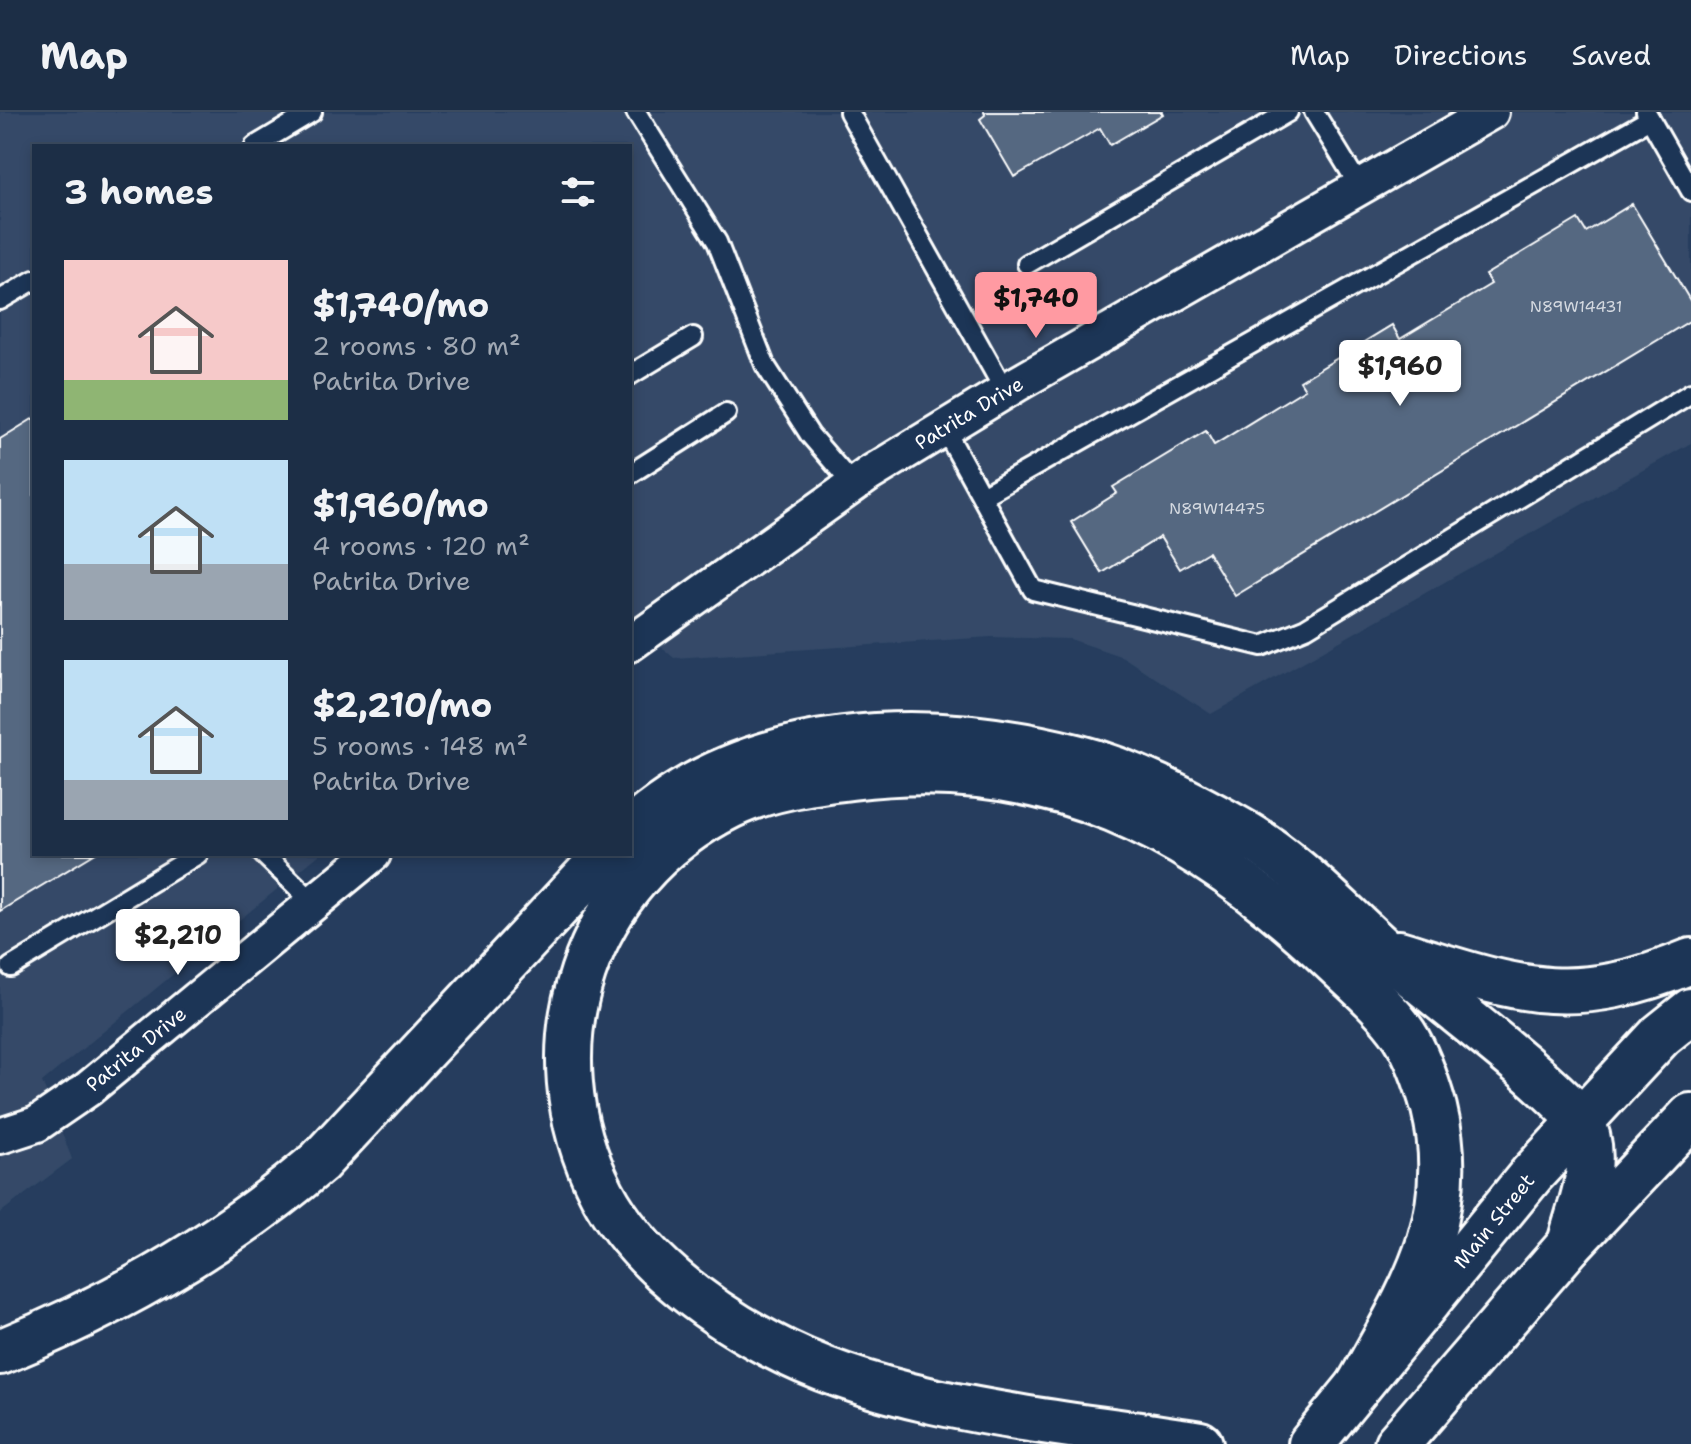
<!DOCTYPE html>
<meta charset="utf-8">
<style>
:root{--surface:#1c2e46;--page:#293a51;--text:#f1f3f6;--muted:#a0a8b3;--line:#3a4a5f;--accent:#ff9aa2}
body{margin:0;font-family:"Shantell Sans",sans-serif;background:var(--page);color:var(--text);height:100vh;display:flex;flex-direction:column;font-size:30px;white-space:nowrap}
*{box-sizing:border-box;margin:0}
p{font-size:26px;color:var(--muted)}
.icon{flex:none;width:44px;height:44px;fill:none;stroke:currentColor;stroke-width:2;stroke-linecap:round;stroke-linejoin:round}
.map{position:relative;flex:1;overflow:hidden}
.side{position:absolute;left:32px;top:32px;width:600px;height:712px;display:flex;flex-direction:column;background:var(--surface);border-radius:0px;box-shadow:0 4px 12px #0003,0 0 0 2px var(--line)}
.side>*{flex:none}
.price{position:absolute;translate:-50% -68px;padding:0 18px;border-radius:8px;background:#fff;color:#222;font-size:26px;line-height:52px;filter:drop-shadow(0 2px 4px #0008)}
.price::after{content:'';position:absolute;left:50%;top:48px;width:24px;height:18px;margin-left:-12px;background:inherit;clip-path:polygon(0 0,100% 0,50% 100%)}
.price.selected{background:var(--accent);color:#111}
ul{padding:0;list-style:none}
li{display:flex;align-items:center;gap:24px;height:200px;padding:0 32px}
li span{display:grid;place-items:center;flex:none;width:224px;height:160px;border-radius:0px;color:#555}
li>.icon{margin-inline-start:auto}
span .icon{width:96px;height:96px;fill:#fffc;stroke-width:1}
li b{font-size:34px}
h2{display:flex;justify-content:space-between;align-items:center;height:96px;padding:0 32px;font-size:34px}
header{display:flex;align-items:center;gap:48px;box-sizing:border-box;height:112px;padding:0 40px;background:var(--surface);border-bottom:2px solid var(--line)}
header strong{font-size:38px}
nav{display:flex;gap:44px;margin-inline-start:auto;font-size:28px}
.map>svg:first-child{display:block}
.built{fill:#344a68}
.building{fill:#556781;stroke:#fff;stroke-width:2}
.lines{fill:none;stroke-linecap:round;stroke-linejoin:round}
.lane-casing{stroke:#fff;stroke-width:24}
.street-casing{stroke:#fff;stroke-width:40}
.primary-casing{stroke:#fff;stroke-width:50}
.highway-casing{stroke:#fff;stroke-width:50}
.lane{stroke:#1d3557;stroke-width:18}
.street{stroke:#1d3557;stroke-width:34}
.primary{stroke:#1d3557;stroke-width:44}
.highway{stroke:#1d3557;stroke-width:44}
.labels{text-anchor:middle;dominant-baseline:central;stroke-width:7;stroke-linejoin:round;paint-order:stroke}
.number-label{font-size:16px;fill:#d4d9e0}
.street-label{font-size:20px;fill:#fff;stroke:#1d3557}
</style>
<header>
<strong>Map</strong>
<nav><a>Map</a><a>Directions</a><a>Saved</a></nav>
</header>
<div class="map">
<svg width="1691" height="1332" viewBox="0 0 1691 1332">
<rect width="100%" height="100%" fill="#263d5e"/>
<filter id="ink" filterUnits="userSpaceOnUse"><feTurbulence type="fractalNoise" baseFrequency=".0125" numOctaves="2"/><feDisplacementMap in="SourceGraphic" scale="16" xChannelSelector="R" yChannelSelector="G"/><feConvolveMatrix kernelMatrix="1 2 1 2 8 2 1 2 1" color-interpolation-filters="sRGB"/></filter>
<g filter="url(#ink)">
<polygon class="built" points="0,0 1691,0 1691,331 1211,602 1123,545 1070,527 991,525 674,546 630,508 630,34 34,34 34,742 320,742 42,970 72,1047 0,1101"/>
<g class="building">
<polygon points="984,0 1162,0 1163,2 1110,33 1100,16 1014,65 980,7 985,3"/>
<polygon points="1632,92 1691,190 1691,208 1235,484 1208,440 1180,457 1160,425 1102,461 1071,410 1117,381 1113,375 1206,319 1214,333 1305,277 1300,269 1392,213 1400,227 1491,172 1485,163 1578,107 1586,120"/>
<polygon points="34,306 34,742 94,742 0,799 0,327"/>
</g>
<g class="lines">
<g class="lane-casing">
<g id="lane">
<polyline points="636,0 717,130 765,253 810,323 853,373"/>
<polyline points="849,0 1005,279"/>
<polyline points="1314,0 1360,75"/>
<polyline points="1646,0 1691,79"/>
<polyline points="255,34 312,0"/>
<polyline points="1027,152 1288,0"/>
<polyline points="0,188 34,168"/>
<polyline points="630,263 693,225"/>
<polyline points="944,316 1033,478 1262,534 1306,516 1691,281"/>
<polyline points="630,362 726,301"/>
<polyline points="982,384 1650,7"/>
<polyline points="263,742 314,791"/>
<polyline points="11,855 198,742"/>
</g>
</g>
<g class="street-casing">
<g id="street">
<polyline points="630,532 869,362 1017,272 1491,0"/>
<polyline points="0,1024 37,1012 88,977 373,742"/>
</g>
</g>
<g class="primary-casing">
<g id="primary">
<polyline points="1311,1332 1532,1062 1661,923 1691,899"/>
<polyline points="1397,1332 1570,1132 1691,1004"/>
</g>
</g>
<g class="highway-casing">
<g id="highway">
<path d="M630 719C749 611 927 607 1076 645 1131 659 1186 688 1236 716 1289 745 1335 794 1380 835 1445 894 1520 944 1581 1008 1602 1047 1580 1092 1570 1132"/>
<path d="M1399 841C1518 878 1570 899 1691 849"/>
<path d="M0 1240C116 1193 223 1132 319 1050L607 742"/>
<path d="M1200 1332C1064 1310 891 1298 769 1232 705 1198 636 1146 602 1081 527 936 584 766 730 694 767 676 810 670 851 665 1048 640 1193 715 1333 848 1357 871 1385 894 1404 922 1418 944 1427 971 1434 996 1461 1106 1410 1181 1359 1273"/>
</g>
</g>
<use href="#lane" class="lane"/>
<use href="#street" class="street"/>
<use href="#primary" class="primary"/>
<use href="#highway" class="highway"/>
</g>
</g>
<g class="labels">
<g class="number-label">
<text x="1576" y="194">N89W14431</text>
<text x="1217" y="396">N89W14475</text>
</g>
<g class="street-label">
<text transform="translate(969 301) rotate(-31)">Patrita Drive</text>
<text transform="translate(136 937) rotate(-39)">Patrita Drive</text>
<text transform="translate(1494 1109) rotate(-51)">Main Street</text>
</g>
</g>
</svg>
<b class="price selected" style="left:1036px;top:228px">$1,740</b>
<b class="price" style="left:1400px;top:296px">$1,960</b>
<b class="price" style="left:178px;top:865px">$2,210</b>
<section class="side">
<h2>3 homes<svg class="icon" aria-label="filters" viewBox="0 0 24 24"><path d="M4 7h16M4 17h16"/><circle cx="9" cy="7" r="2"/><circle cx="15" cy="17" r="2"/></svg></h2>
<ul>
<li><span style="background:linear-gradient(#f6c9c9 75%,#8fb573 0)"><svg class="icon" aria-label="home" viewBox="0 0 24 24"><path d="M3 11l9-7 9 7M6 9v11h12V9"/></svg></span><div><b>$1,740/mo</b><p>2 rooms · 80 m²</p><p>Patrita Drive</p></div></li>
<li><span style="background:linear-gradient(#bfe0f5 65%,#9aa5b1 0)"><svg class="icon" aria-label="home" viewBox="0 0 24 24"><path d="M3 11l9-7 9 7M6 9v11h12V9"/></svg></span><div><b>$1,960/mo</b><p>4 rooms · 120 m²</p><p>Patrita Drive</p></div></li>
<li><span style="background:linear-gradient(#bfe0f5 75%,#9aa5b1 0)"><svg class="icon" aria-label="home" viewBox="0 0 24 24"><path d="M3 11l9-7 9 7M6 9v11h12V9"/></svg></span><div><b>$2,210/mo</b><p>5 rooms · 148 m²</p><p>Patrita Drive</p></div></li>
</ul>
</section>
</div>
